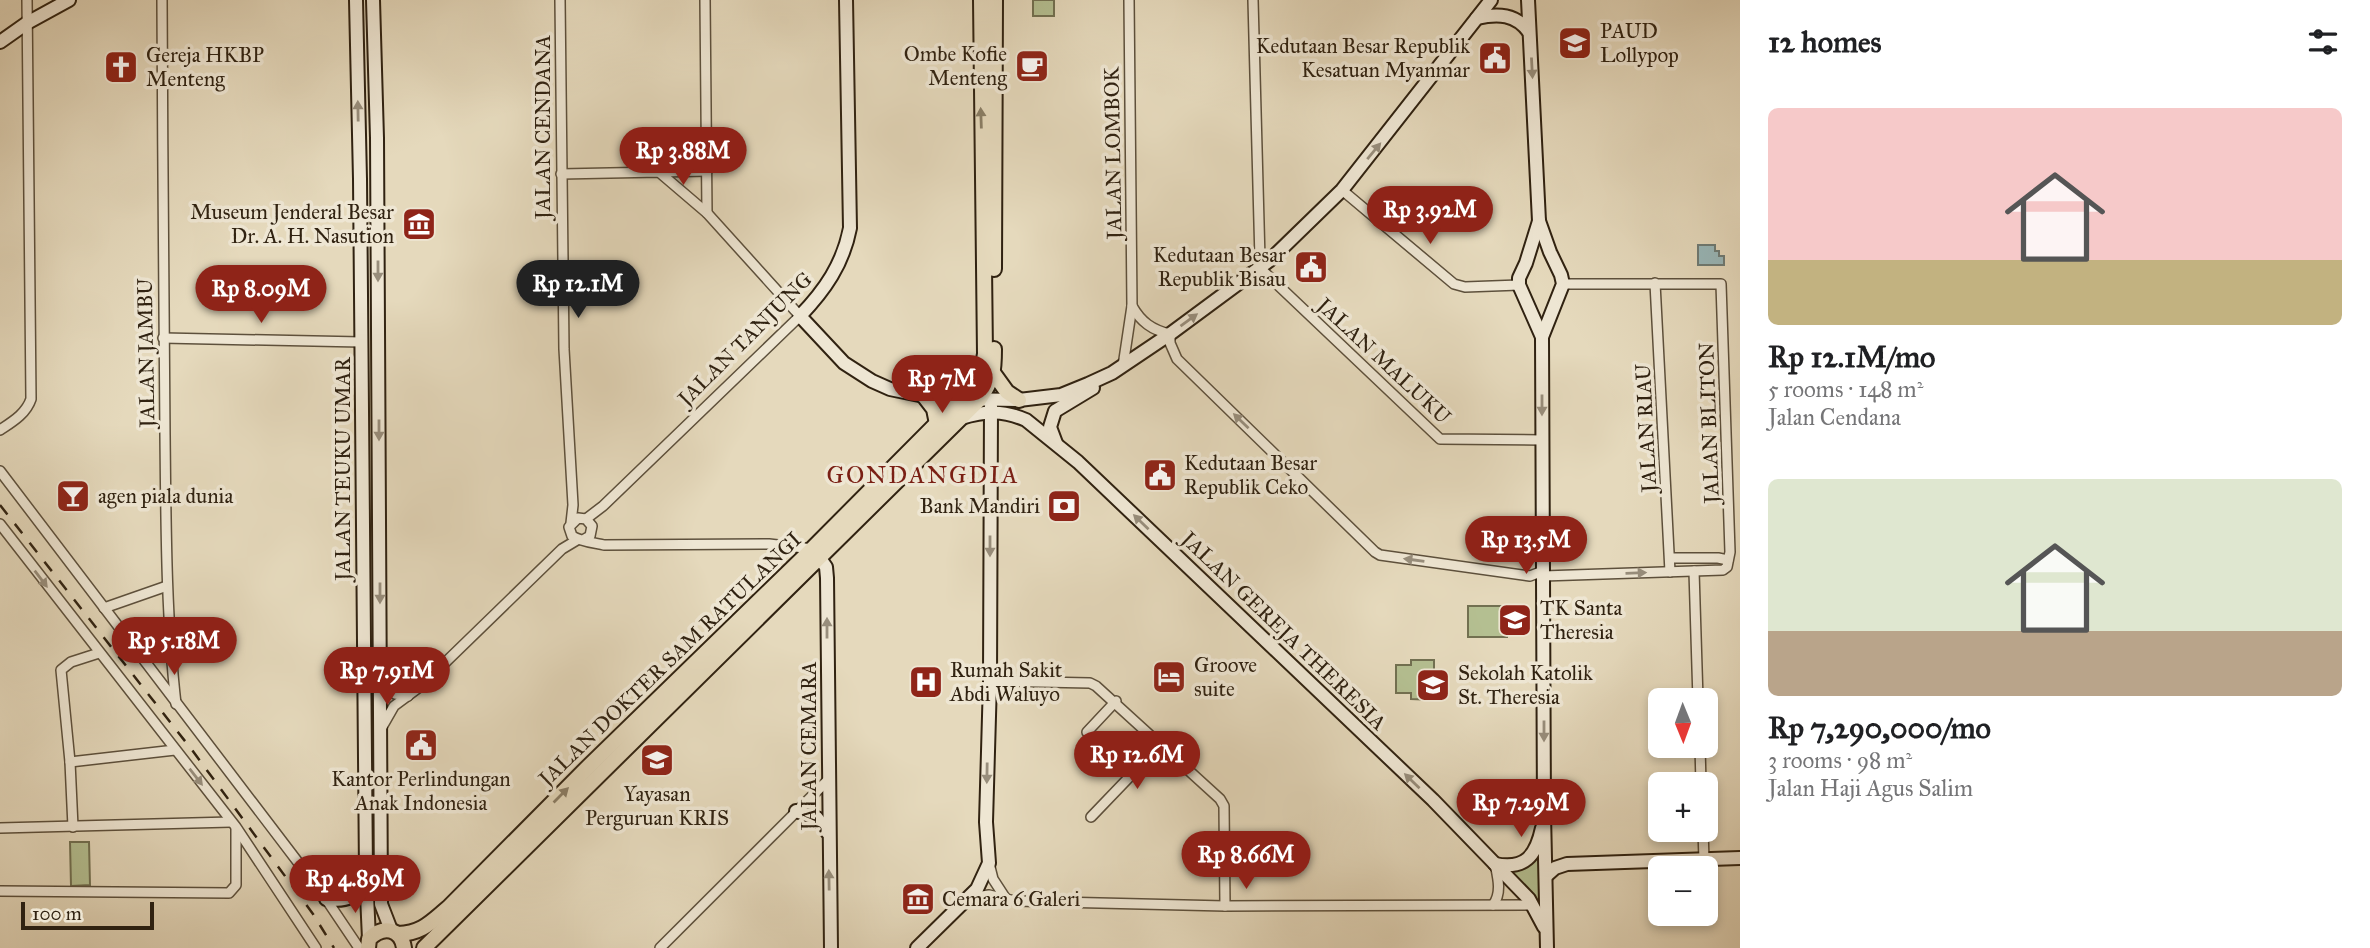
<!DOCTYPE html>
<meta charset="utf-8">
<style>
:root{--surface:#fff;--page:#f2f2f2;--text:#202124;--muted:#757577;--accent:#8f2418}
body{margin:0;font-family:"IM FELL Great Primer",serif;background:var(--page);color:var(--text);height:100vh;display:flex;flex-direction:column;font-size:26px;white-space:nowrap}
*{box-sizing:border-box;margin:0}
p{font-size:23px;color:var(--muted)}
.icon{flex:none;width:38px;height:38px;fill:none;stroke:currentColor;stroke-width:2;stroke-linecap:round;stroke-linejoin:round}
.map{position:relative;flex:1;overflow:hidden}
.drawer{display:flex;flex-direction:column;background:var(--surface);width:630px}
.drawer>*{flex:none}
.needle{width:46px;rotate:179deg}
.fabs{position:absolute;left:1648px;top:688px;display:grid;gap:14px}
.fabs a{display:grid;place-items:center;width:70px;height:70px;border-radius:10px;background:var(--surface);box-shadow:0 4px 10px #0003;font-size:35px}
.scale{position:absolute;left:21px;bottom:18px;width:133px;box-sizing:border-box;padding-left:7px;border:4px solid #302211;border-top:0;font-size:19px;line-height:24px;white-space:nowrap;color:#302211;-webkit-text-stroke:5px #eee6d3;paint-order:stroke}
.price{position:absolute;translate:-50% -60px;padding:0 16px;border-radius:24px;background:var(--accent);color:#fff;font-size:23px;line-height:46px;filter:drop-shadow(0 2px 4px #0008)}
.price::after{content:'';position:absolute;left:50%;top:42px;width:21px;height:16px;margin-left:-10px;background:inherit;clip-path:polygon(0 0,100% 0,50% 100%)}
.price.selected{background:#222;color:#fff}
ul{padding:0;list-style:none}
li{display:grid;align-content:center;gap:14px;height:371px;padding:0 28px}
li span{display:grid;place-items:center;height:217px;border-radius:10px;color:#555}
li>.icon{margin-inline-start:auto}
span .icon{width:126px;height:126px;fill:#fffc;stroke-width:1}
li b{font-size:30px}
h2{display:flex;justify-content:space-between;align-items:center;height:84px;padding:0 28px;font-size:30px}
main{display:flex;flex:1;min-height:0}
.map>svg:first-child{display:block}
.green{fill:#b4bf91;stroke:#727051;stroke-width:2}
.water{fill:#99b8ba;stroke:#6f7c76;stroke-width:2}
.lines{fill:none;stroke-linecap:round;stroke-linejoin:round}
.street-casing{stroke:#5d503c;stroke-width:12}
.secondary-casing{stroke:#302211;stroke-width:16}
.primary-casing{stroke:#302211;stroke-width:18}
.street{stroke:#eee6d3;stroke-width:9}
.secondary{stroke:#eee6d3;stroke-width:12}
.primary{stroke:#e5d9bc;stroke-width:14}
.rail{stroke:#302211;stroke-width:2.5;stroke-dasharray:12 12;stroke-linecap:butt}
.oneway{fill:#988e7c}
.oneway2{fill:#8a7e66}
.labels{text-anchor:middle;dominant-baseline:central;stroke-width:7;stroke-linejoin:round;paint-order:stroke}
.poi-label{font-size:21px;fill:#302211;stroke:#eee6d3;text-anchor:start}
.street-label{font-size:21px;fill:#302211;stroke:#eee6d3}
.quarter-label{font-size:24px;letter-spacing:2px;fill:#7a1f14;stroke:#eee6d3}
</style>
<main>
<div class="map">
<svg width="1740" height="948" viewBox="0 0 1740 948">
<rect width="100%" height="100%" fill="#e5d9bc"/>
<filter id="stains"><feTurbulence type="fractalNoise" baseFrequency=".00286" numOctaves="4"/><feColorMatrix values="0 0 0 0 .2 0 0 0 0 .09 0 0 0 0 .02 0 0 0 .5 -.17"/></filter>
<radialGradient id="worn" r=".72"><stop offset=".6" stop-color="#630" stop-opacity="0"/><stop offset="1" stop-color="#630" stop-opacity=".3"/></radialGradient>
<g class="green">
<rect x="1033" y="0" width="21" height="16"/>
<rect x="1468" y="606" width="39" height="31"/>
<polygon points="1411,660 1434,660 1434,700 1411,699 1411,693 1396,693 1396,665 1411,665"/>
<polygon points="70,842 89,842 90,885 71,886"/>
<polygon points="1540,846 1541,912 1506,870"/>
</g>
<polygon class="water" points="1698,245 1715,245 1715,251 1719,251 1719,256 1724,256 1724,265 1698,265"/>
<g class="lines">
<g class="street-casing">
<g id="street">
<path d="M162 0C163 145 163 290 165 435 166 525 166 615 176 704"/>
<polyline points="560,0 564,349 573,505 571,523"/>
<polyline points="705,0 707,213"/>
<polyline points="1253,0 1260,260 1258,271"/>
<polyline points="659,172 707,171"/>
<polyline points="561,174 659,172 707,213 800,316 603,506 586,519"/>
<polyline points="1342,190 1454,284 1465,287 1519,285"/>
<polyline points="1260,268 1440,439 1542,440"/>
<polyline points="1655,283 1670,572"/>
<path d="M1132 306C1141 322 1152 330 1170 334V343L1177 359 1375 552 1380 555 1530 576 1543 571"/>
<polyline points="163,338 361,342"/>
<polyline points="1123,366 1132,306 1129,0"/>
<path d="M0 430C12 422 26 414 31 399L27 0"/>
<polyline points="0,471 326,899 359,948"/>
<polyline points="0,524 236,827 316,948"/>
<path d="M583 540 590 536 592 526 586 519 578 518 569 527 572 536C579 541 595 543 604 545L769 544 813 549"/>
<polyline points="1670,558 1718,558 1728,560"/>
<polyline points="1694,571 1698,700"/>
<polyline points="1543,576 1723,570 1727,567 1730,552 1721,284 1563,284"/>
<polyline points="104,608 167,586"/>
<polyline points="990,681 1090,683 1096,686 1220,799 1224,806 1225,906"/>
<polyline points="380,685 395,694 408,696"/>
<polyline points="382,727 394,706 421,686 562,549 577,540"/>
<polyline points="1087,732 1116,701"/>
<polyline points="1700,746 1701,784"/>
<polyline points="70,762 175,750"/>
<polyline points="1091,817 1161,744"/>
<polyline points="73,827 70,762 61,670 71,662 99,653"/>
<polyline points="0,828 231,822"/>
<polyline points="1703,830 1704,860"/>
<polyline points="989,863 993,879 1006,899"/>
<polyline points="0,891 229,893 236,885 236,829"/>
<polyline points="969,898 989,895 1015,901 1225,906 1533,905"/>
<path d="M1493 905C1502 893 1498 878 1495 864"/>
<polyline points="660,948 828,780"/>
</g>
</g>
<g class="secondary-casing">
<g id="secondary">
<polyline points="356,0 360,179 366,873 369,939"/>
<polyline points="373,0 377,138 381,904 391,930"/>
<path d="M846 0 850 228C843 264 825 290 800 316L844 363 872 381 890 389 924 396 955 399 1019 400 1061 395 1088 384 1112 373 1170 334 1270 260 1342 190 1491 0"/>
<polyline points="1528,0 1539,221 1550,252 1561,275 1563,284 1542,337 1544,814 1547,948"/>
<path d="M1477 18C1498 13 1516 14 1529 32"/>
<polyline points="0,42 27,23 69,0"/>
<polyline points="1539,221 1526,263 1519,278 1519,285 1542,337"/>
<path d="M961 418C985 411 1003 410 1026 420L1078 462 1433 800 1529 899 1544 927"/>
<polyline points="1056,443 1050,427 1055,411 1093,388"/>
<polyline points="814,550 826,567 827,578 831,948"/>
<polyline points="796,811 817,818 828,833"/>
<path d="M1495 864C1525 870 1536 856 1542 828"/>
<polyline points="1546,876 1555,868 1567,864 1740,858"/>
<path d="M326 899C346 902 359 898 365 877"/>
<polyline points="917,948 977,889 989,863 986,822 990,681 991,406"/>
</g>
</g>
<g class="primary-casing">
<g id="primary">
<polyline points="994,269 995,0"/>
<polyline points="994,374 1007,392 1019,400"/>
<polyline points="924,396 934,409 937,424"/>
<path d="M398 934C422 933 430 923 448 908L588 767 805 556 975 385 981 375 985 354 981 0"/>
<path d="M368 948 369 939C383 925 401 928 404 948"/>
<path d="M424 948 979 400C993 380 994 373 994 349"/>
</g>
</g>
<use href="#street" class="street"/>
<use href="#secondary" class="secondary"/>
<use href="#primary" class="primary"/>
<polyline class="rail" points="0,505 192,750 313,914 334,948"/>
</g>
<defs><path id="oneway-solid" d="M-6-.8H1V-3.2L6.5 0L1 3.2V.8H-6Z" transform="scale(1.75)"/></defs>
<g class="oneway">
<use href="#oneway-solid" transform="translate(1532 68) rotate(87)"/>
<use href="#oneway-solid" transform="translate(358 111) rotate(-91)"/>
<use href="#oneway-solid" transform="translate(1374 151) rotate(-50)"/>
<use href="#oneway-solid" transform="translate(378 271) rotate(90)"/>
<use href="#oneway-solid" transform="translate(1189 320) rotate(-36)"/>
<use href="#oneway-solid" transform="translate(1542 405) rotate(90)"/>
<use href="#oneway-solid" transform="translate(1241 421) rotate(-136)"/>
<use href="#oneway-solid" transform="translate(379 430) rotate(90)"/>
<use href="#oneway-solid" transform="translate(1141 522) rotate(-136)"/>
<use href="#oneway-solid" transform="translate(990 546) rotate(90)"/>
<use href="#oneway-solid" transform="translate(1414 560) rotate(-172)"/>
<use href="#oneway-solid" transform="translate(1636 573) rotate(-2)"/>
<use href="#oneway-solid" transform="translate(41 579) rotate(53)"/>
<use href="#oneway-solid" transform="translate(380 593) rotate(90)"/>
<use href="#oneway-solid" transform="translate(827 628) rotate(-90)"/>
<use href="#oneway-solid" transform="translate(1544 731) rotate(90)"/>
<use href="#oneway-solid" transform="translate(987 773) rotate(91)"/>
<use href="#oneway-solid" transform="translate(196 777) rotate(52)"/>
<use href="#oneway-solid" transform="translate(1412 781) rotate(-136)"/>
<use href="#oneway-solid" transform="translate(829 880) rotate(-91)"/>
</g>
<g class="oneway2">
<use href="#oneway-solid" transform="translate(981 118) rotate(-92)"/>
<use href="#oneway-solid" transform="translate(561 795) rotate(-45)"/>
</g>
<defs>
<g id="school-square" transform="scale(1.75)"><rect x="-9" y="-9" width="18" height="18" rx="4" fill="#8f2418" stroke="#eee6d3"/><path d="M0-5L7-2L0 1L-7-2ZM-4 1L0 2.5L4 1V4Q0 6-4 4Z" fill="#fff"/></g>
<g id="civic-square" transform="scale(1.75)"><rect x="-9" y="-9" width="18" height="18" rx="4" fill="#8f2418" stroke="#eee6d3"/><path d="M-.6-6.5H3V-4.5H.6V-3L4-1V1h2V6H-6V1h2V-1L-.6-3ZM-1.2 2.5V6h2.4V2.5Z" fill="#fff"/></g>
<g id="cafe-square" transform="scale(1.75)"><rect x="-9" y="-9" width="18" height="18" rx="4" fill="#8f2418" stroke="#eee6d3"/><path d="M-5.5-4.5H6V0H3Q3 3.5 0 3.5H-2.5Q-5.5 3.5-5.5 0ZM3-3.2v2h1.7v-2ZM-6 4.5H4V6H-6Z" fill="#fff"/></g>
<g id="church-square" transform="scale(1.75)"><rect x="-9" y="-9" width="18" height="18" rx="4" fill="#8f2418" stroke="#eee6d3"/><path d="M-1.2-6h2.4v3.5h3.3v2.4h-3.3V6h-2.4V-.1h-3.3v-2.4h3.3Z" fill="#fff"/></g>
<g id="museum-square" transform="scale(1.75)"><rect x="-9" y="-9" width="18" height="18" rx="4" fill="#8f2418" stroke="#eee6d3"/><path d="M0-6L6-3V-2H-6V-3ZM-5-1h2V3h-2ZM-1-1h2V3h-2ZM3-1h2V3H3ZM-6 4H6V6H-6Z" fill="#fff"/></g>
<g id="bar-square" transform="scale(1.75)"><rect x="-9" y="-9" width="18" height="18" rx="4" fill="#8f2418" stroke="#eee6d3"/><path d="M-6-5H6L.8 .8V4.5H3.5V6h-7V4.5H-.8V.8Z" fill="#fff"/></g>
<g id="bank-square" transform="scale(1.75)"><rect x="-9" y="-9" width="18" height="18" rx="4" fill="#8f2418" stroke="#eee6d3"/><path d="M-6-4H6V4H-6ZM0-2.3a2.3 2.3 0 1 0 0 4.6a2.3 2.3 0 1 0 0-4.6Z" fill="#fff"/></g>
<g id="hotel-square" transform="scale(1.75)"><rect x="-9" y="-9" width="18" height="18" rx="4" fill="#8f2418" stroke="#eee6d3"/><path d="M-6-4.5h1.5V1H6V5H4.5V3h-9V5H-6ZM-4 0a1.8 1.8 0 1 1 3.6 0ZM.5 0V-2.5h3Q6-2.5 6 0Z" fill="#fff"/></g>
<g id="hospital-square" transform="scale(1.75)"><rect x="-9" y="-9" width="18" height="18" rx="4" fill="#8f2418" stroke="#eee6d3"/><path d="M-5-5h3v3.5h4V-5h3V5h-3V1.5h-4V5h-3Z" fill="#fff"/></g>
</defs>
<g fill-rule="evenodd">
<use href="#school-square" x="1575" y="43"/>
<use href="#civic-square" x="1495" y="58"/>
<use href="#cafe-square" x="1032" y="66"/>
<use href="#church-square" x="121" y="67"/>
<use href="#museum-square" x="419" y="224"/>
<use href="#civic-square" x="1311" y="267"/>
<use href="#civic-square" x="1160" y="475"/>
<use href="#bar-square" x="73" y="496"/>
<use href="#bank-square" x="1064" y="506"/>
<use href="#school-square" x="1515" y="620"/>
<use href="#hotel-square" x="1169" y="677"/>
<use href="#hospital-square" x="926" y="682"/>
<use href="#school-square" x="1433" y="685"/>
<use href="#civic-square" x="421" y="745"/>
<use href="#school-square" x="657" y="760"/>
<use href="#museum-square" x="918" y="899"/>
</g>
<g class="labels">
<g class="poi-label">
<text x="1600" y="31">PAUD<tspan x="1600" dy="24">Lollypop</tspan></text>
<text x="1470" y="46" text-anchor="end">Kedutaan Besar Republik<tspan x="1470" dy="24">Kesatuan Myanmar</tspan></text>
<text x="1007" y="54" text-anchor="end">Ombe Kofie<tspan x="1007" dy="24">Menteng</tspan></text>
<text x="146" y="55">Gereja HKBP<tspan x="146" dy="24">Menteng</tspan></text>
<text x="394" y="212" text-anchor="end">Museum Jenderal Besar<tspan x="394" dy="24">Dr. A. H. Nasution</tspan></text>
<text x="1286" y="255" text-anchor="end">Kedutaan Besar<tspan x="1286" dy="24">Republik Bisau</tspan></text>
<text x="1184" y="463">Kedutaan Besar<tspan x="1184" dy="24">Republik Ceko</tspan></text>
<text x="98" y="496">agen piala dunia</text>
<text x="1040" y="506" text-anchor="end">Bank Mandiri</text>
<text x="1540" y="608">TK Santa<tspan x="1540" dy="24">Theresia</tspan></text>
<text x="1194" y="665">Groove<tspan x="1194" dy="24">suite</tspan></text>
<text x="950" y="670">Rumah Sakit<tspan x="950" dy="24">Abdi Waluyo</tspan></text>
<text x="1458" y="673">Sekolah Katolik<tspan x="1458" dy="24">St. Theresia</tspan></text>
<text x="421" y="779" text-anchor="middle">Kantor Perlindungan<tspan x="421" dy="24">Anak Indonesia</tspan></text>
<text x="657" y="794" text-anchor="middle">Yayasan<tspan x="657" dy="24">Perguruan KRIS</tspan></text>
<text x="942" y="899">Cemara 6 Galeri</text>
</g>
<g class="street-label">
<text transform="translate(543 127) rotate(-90)">JALAN CENDANA</text>
<text transform="translate(1113 153) rotate(-91)">JALAN LOMBOK</text>
<text transform="translate(745 339) rotate(-45)">JALAN TANJUNG</text>
<text transform="translate(146 353) rotate(-91)">JALAN JAMBU</text>
<text transform="translate(1384 361) rotate(43)">JALAN MALUKU</text>
<text transform="translate(1709 423) rotate(-92)">JALAN BLITON</text>
<text transform="translate(1646 428) rotate(-93)">JALAN RIAU</text>
<text transform="translate(343 469) rotate(-90)">JALAN TEUKU UMAR</text>
<text transform="translate(1284 631) rotate(44)">JALAN GEREJA THERESIA</text>
<text transform="translate(670 659) rotate(-44)">JALAN DOKTER SAM RATULANGI</text>
<text transform="translate(809 746) rotate(-90)">JALAN CEMARA</text>
</g>
<g class="quarter-label">
<text x="923" y="475">GONDANGDIA</text>
</g>
</g>
<rect width="100%" height="100%" filter="url(#stains)"/>
<rect width="100%" height="100%" fill="url(#worn)"/>
</svg>
<div class="fabs">
<a><svg class="needle" viewBox="-14 -14 28 28"><path d="M0-13l5 13h-10z" fill="#e53935"/><path d="M0 13l5-13h-10z" fill="#757577"/></svg></a>
<a>+</a>
<a>−</a>
</div>
<div class="scale">100 m</div>
<b class="price" style="left:683px;top:187px">Rp 3.88M</b>
<b class="price" style="left:1430px;top:246px">Rp 3.92M</b>
<b class="price selected" style="left:578px;top:320px">Rp 12.1M</b>
<b class="price" style="left:261px;top:325px">Rp 8.09M</b>
<b class="price" style="left:942px;top:415px">Rp 7M</b>
<b class="price" style="left:1526px;top:576px">Rp 13.5M</b>
<b class="price" style="left:174px;top:677px">Rp 5.18M</b>
<b class="price" style="left:387px;top:707px">Rp 7.91M</b>
<b class="price" style="left:1137px;top:791px">Rp 12.6M</b>
<b class="price" style="left:1521px;top:839px">Rp 7.29M</b>
<b class="price" style="left:1246px;top:891px">Rp 8.66M</b>
<b class="price" style="left:355px;top:915px">Rp 4.89M</b>
</div>
<section class="drawer">
<h2>12 homes<svg class="icon" aria-label="filters" viewBox="0 0 24 24"><path d="M4 7h16M4 17h16"/><circle cx="9" cy="7" r="2"/><circle cx="15" cy="17" r="2"/></svg></h2>
<ul>
<li><span style="background:linear-gradient(#f6c9c9 70%,#c2b280 0)"><svg class="icon" aria-label="home" viewBox="0 0 24 24"><path d="M3 11l9-7 9 7M6 9v11h12V9"/></svg></span><div><b>Rp 12.1M/mo</b><p>5 rooms · 148 m²</p><p>Jalan Cendana</p></div></li>
<li><span style="background:linear-gradient(#dfe7d0 70%,#b9a48a 0)"><svg class="icon" aria-label="home" viewBox="0 0 24 24"><path d="M3 11l9-7 9 7M6 9v11h12V9"/></svg></span><div><b>Rp 7,290,000/mo</b><p>3 rooms · 98 m²</p><p>Jalan Haji Agus Salim</p></div></li>
</ul>
</section>
</main>
